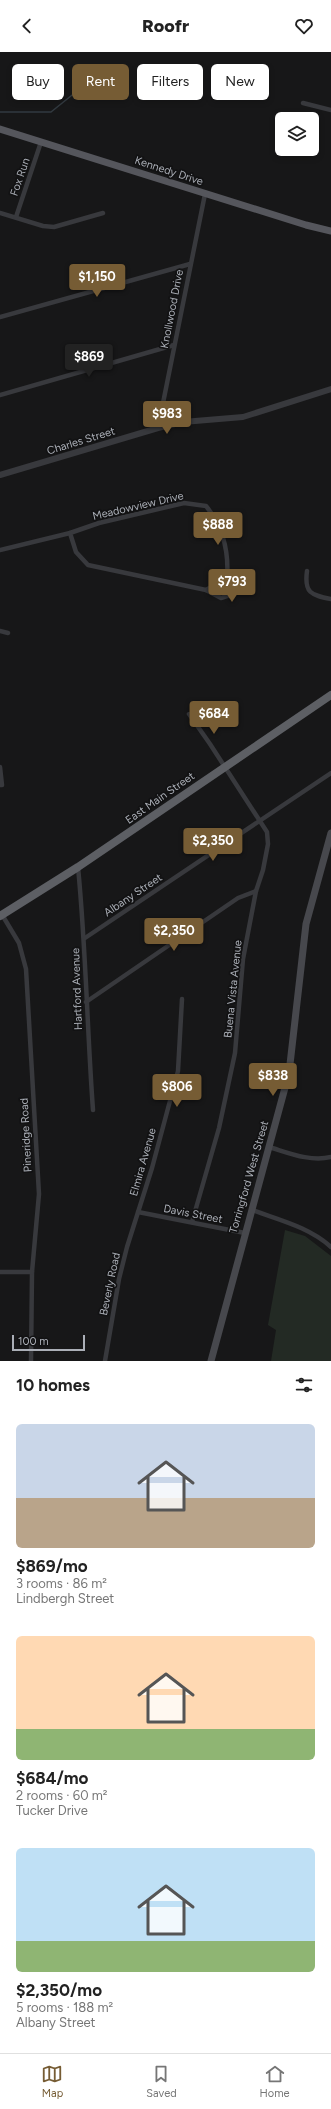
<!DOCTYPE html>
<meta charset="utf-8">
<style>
:root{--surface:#fff;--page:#f2f2f2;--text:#222;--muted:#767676;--line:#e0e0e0;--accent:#765c34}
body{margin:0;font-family:Figtree,sans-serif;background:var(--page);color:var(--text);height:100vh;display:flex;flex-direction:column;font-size:15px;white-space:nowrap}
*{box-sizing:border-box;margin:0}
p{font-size:13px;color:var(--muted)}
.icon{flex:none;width:22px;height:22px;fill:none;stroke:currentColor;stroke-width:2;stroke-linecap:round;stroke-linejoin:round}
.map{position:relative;height:1309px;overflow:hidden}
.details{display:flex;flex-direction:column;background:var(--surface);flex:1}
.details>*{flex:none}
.top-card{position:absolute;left:12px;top:12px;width:307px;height:36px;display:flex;gap:8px}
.buttons{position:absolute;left:275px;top:60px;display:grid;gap:8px}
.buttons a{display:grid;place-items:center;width:44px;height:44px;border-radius:6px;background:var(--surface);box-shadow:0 2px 6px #0003;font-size:20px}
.scale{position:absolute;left:12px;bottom:10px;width:73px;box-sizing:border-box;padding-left:4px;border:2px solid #abafb7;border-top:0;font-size:11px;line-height:14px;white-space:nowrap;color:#abafb7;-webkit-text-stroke:3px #121213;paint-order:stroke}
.price{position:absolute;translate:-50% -34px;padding:0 9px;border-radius:4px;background:var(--accent);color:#fff;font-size:13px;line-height:26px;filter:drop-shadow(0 1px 2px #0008)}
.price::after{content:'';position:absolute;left:50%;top:24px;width:12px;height:9px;margin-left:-6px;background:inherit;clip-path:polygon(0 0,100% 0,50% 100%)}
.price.selected{background:#222;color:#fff}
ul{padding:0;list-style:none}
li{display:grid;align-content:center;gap:8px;height:212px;padding:0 16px}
li span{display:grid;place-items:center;height:124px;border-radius:6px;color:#555}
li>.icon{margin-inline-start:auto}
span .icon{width:72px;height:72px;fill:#fffc;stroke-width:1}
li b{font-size:17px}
h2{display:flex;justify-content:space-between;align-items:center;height:48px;padding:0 16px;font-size:17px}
.chip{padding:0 14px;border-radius:6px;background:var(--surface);box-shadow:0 2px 6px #0003;font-size:14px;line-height:36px}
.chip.selected{background:var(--accent);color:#fff}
header{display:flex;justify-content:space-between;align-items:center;height:52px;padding:0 16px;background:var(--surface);font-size:18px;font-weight:800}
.tabs{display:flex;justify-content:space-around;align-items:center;height:56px;border-top:1px solid var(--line);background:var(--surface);font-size:11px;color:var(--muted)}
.tabs a{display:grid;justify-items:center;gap:2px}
.tabs .selected{color:var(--accent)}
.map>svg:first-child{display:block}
.green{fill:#232a24}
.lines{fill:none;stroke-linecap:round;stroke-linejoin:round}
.stream{stroke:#323a40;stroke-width:1.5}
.minor{stroke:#38393d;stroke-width:4.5}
.tertiary{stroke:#38393d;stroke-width:6}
.secondary{stroke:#47484d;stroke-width:7}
.primary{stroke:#55565c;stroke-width:7}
.trunk{stroke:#5d5f64;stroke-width:8}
.labels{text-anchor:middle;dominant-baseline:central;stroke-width:3.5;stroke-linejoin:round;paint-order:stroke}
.street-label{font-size:11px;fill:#abafb7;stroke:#121213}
</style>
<header><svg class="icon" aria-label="back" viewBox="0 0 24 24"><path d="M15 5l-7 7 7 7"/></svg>Roofr<svg class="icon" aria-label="heart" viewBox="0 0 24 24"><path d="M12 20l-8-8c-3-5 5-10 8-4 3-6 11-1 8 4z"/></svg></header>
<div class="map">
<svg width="331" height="1309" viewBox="0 0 331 1309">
<rect width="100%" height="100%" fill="#171718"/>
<polygon class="green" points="285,1178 305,1184 331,1204 331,1309 271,1309 276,1278 268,1273"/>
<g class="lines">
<polyline class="stream" points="0,60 51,60 97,23 117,20"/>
<g class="minor">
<polyline points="303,51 331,58"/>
<polyline points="0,161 43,174 54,175 103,161"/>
<polyline points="16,165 41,90"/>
<polyline points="0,265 190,212"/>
<polyline points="0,343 174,293"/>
<polyline points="158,376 205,142"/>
<path d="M184 451 206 454C223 475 229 500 227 526L206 538 88 513 76 500 70 481 99 471Z"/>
<polyline points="0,498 70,481"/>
<path d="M307 519C304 541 311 543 331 547"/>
<polyline points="206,538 221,546 230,543 231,536 227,526"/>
<polyline points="0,579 8,581"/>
<polyline points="189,662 210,692 267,780 268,792 263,818 256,839 243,907 235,1001 219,1076 192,1170"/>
<polyline points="0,715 2,733 0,733"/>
<path d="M78 815C86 896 87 977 93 1058"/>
<polyline points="1,861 19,891 26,917 39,1142 32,1220 31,1309"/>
<polyline points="85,886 331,721"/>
<polyline points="86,950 238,846 256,839"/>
<path d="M269 1095C289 1101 310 1110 331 1105"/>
<path d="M252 1158C279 1168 309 1175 331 1195"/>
<polyline points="138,1160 245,1181"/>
<polyline points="0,1220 32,1220"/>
<polyline points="105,1309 119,1227 127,1195 152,1116 178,1019 182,947"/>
</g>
<polyline class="tertiary" points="0,423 158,376 183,370 243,365 331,337"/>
<polyline class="secondary" points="211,1309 289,1021 306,872 331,781"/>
<polyline class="primary" points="0,77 306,173 331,179"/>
<polyline class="trunk" points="0,864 78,815 331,643"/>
</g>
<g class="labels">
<g class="street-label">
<text transform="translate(169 119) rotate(18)">Kennedy Drive</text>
<text transform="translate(20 125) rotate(-71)">Fox Run</text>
<text transform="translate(172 257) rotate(-79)">Knollwood Drive</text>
<text transform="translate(81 389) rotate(-17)">Charles Street</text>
<text transform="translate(138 454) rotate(-13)">Meadowview Drive</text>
<text transform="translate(160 746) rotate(-35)">East Main Street</text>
<text transform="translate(133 843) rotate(-34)">Albany Street</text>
<text transform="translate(77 937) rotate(-92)">Hartford Avenue</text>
<text transform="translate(233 937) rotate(-84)">Buena Vista Avenue</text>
<text transform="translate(26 1083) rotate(-93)">Pineridge Road</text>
<text transform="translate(143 1110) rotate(-74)">Elmira Avenue</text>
<text transform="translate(249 1125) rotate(-74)">Torringford West Street</text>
<text transform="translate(193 1162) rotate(11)">Davis Street</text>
<text transform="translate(110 1232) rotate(-78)">Beverly Road</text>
</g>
</g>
</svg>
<div class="buttons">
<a><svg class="icon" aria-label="layers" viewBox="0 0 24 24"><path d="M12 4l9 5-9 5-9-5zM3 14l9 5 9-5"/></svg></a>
</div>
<div class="scale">100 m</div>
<b class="price" style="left:97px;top:246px">$1,150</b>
<b class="price selected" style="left:89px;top:326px">$869</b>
<b class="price" style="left:167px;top:383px">$983</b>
<b class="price" style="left:218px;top:494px">$888</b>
<b class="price" style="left:232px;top:551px">$793</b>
<b class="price" style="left:214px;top:683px">$684</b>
<b class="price" style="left:213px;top:810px">$2,350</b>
<b class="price" style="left:174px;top:900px">$2,350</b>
<b class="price" style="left:273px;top:1045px">$838</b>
<b class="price" style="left:177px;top:1056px">$806</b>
<div class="top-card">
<a class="chip">Buy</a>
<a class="chip selected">Rent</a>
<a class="chip">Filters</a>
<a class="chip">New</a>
</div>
</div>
<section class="details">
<h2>10 homes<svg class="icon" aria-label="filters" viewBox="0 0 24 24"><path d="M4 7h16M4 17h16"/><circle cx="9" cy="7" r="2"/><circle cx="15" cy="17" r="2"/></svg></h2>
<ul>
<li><span style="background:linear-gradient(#c9d6e8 60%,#b9a48a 0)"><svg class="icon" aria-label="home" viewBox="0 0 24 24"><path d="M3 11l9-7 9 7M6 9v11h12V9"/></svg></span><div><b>$869/mo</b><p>3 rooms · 86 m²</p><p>Lindbergh Street</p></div></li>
<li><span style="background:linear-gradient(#ffd9b3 75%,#8fb573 0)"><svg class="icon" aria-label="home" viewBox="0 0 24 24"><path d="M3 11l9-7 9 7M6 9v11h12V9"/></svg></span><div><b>$684/mo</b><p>2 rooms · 60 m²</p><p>Tucker Drive</p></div></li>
<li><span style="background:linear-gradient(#bfe0f5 75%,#8fb573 0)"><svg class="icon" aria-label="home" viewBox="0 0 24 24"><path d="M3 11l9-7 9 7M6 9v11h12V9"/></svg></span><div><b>$2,350/mo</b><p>5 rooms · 188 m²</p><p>Albany Street</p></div></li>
</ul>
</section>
<nav class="tabs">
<a class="selected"><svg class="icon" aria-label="map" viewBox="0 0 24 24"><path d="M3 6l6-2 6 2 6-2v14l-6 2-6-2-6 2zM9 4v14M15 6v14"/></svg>Map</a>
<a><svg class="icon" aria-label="saved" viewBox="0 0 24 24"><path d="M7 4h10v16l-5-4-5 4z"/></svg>Saved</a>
<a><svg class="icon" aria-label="home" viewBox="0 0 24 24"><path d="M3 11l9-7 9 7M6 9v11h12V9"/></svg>Home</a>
</nav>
